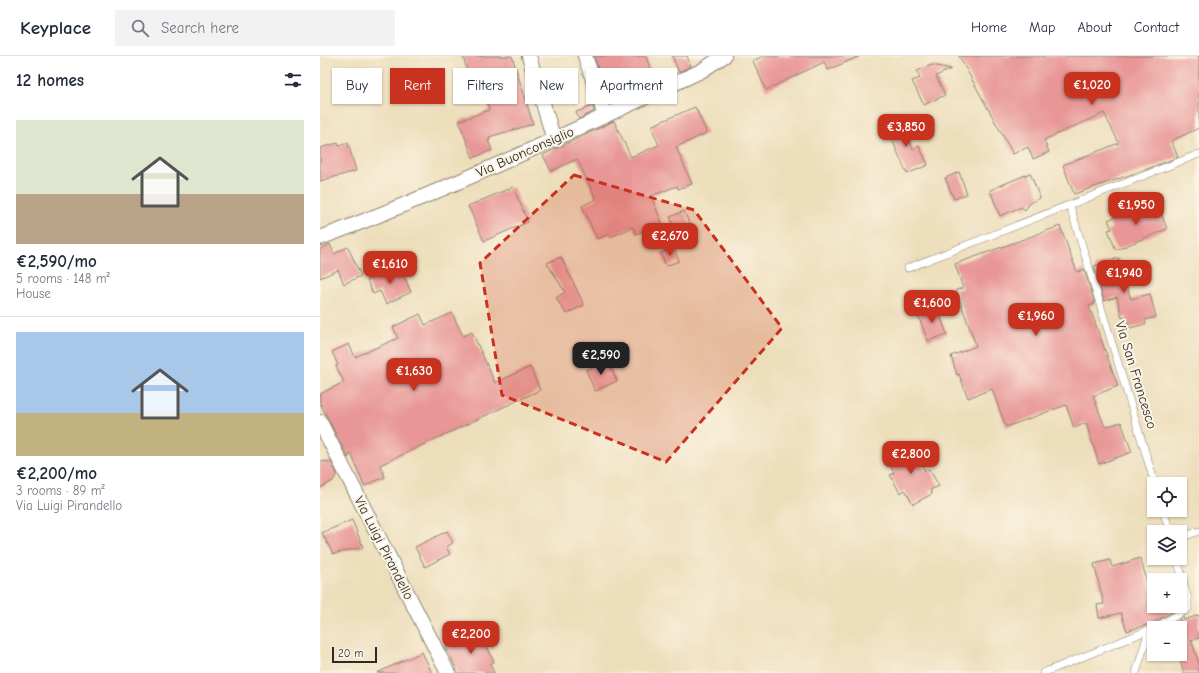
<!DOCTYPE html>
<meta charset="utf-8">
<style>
:root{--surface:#fff;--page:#f2f2f3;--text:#1f2937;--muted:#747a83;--line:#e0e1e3;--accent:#c8321e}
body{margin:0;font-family:"Comic Neue",sans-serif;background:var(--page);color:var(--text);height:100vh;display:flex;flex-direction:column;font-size:15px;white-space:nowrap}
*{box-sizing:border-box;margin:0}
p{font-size:13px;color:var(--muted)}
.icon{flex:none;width:22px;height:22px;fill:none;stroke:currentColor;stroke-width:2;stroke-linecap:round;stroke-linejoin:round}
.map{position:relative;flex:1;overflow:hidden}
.side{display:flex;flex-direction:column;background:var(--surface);width:320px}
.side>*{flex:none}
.banner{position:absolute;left:12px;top:12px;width:380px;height:36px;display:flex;gap:8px}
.tools{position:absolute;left:827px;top:421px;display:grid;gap:8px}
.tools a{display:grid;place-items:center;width:40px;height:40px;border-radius:0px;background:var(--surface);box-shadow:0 1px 3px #0004;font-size:20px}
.scale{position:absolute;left:12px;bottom:10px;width:45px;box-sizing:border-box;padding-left:4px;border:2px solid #2b2b2b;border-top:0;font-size:11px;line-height:14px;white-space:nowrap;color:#2b2b2b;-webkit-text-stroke:3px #fcf5e5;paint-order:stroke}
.price{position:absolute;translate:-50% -34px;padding:0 9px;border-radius:8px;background:var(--accent);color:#fff;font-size:13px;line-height:26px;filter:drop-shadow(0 1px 2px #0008)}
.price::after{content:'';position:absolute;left:50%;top:24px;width:12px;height:9px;margin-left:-6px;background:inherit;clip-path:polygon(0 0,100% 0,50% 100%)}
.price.on{background:#222;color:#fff}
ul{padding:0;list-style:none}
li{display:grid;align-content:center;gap:8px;height:212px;padding:0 16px}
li+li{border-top:1px solid var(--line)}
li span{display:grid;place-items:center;height:124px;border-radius:0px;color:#555}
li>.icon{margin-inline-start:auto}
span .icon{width:72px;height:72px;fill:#fffc;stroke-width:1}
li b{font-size:17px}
h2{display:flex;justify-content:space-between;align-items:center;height:48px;padding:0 16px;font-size:17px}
.pill{padding:0 14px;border-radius:0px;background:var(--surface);box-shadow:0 1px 3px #0004;font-size:14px;line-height:36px}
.pill.on{background:var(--accent);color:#fff}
header{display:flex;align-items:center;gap:24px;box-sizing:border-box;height:56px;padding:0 20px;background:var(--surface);border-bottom:1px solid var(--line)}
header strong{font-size:19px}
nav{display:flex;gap:22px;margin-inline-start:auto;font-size:14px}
.search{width:280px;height:36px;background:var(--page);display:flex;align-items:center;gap:10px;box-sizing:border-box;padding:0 14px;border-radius:0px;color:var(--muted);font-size:15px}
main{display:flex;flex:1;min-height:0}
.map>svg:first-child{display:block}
.building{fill:#e89696}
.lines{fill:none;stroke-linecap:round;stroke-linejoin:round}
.service-casing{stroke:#8c8473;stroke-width:8}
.minor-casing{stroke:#8c8473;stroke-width:16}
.service{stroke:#fff;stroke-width:7}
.minor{stroke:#fff;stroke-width:14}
.marked{fill:#c8321e;fill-opacity:0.2;stroke:#c8321e;stroke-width:3;stroke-dasharray:8 5;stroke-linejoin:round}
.labels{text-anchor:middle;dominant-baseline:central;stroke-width:4;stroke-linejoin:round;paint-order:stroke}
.street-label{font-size:14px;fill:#2b2b2b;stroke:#fcf5e5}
</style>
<header>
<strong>Keyplace</strong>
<div class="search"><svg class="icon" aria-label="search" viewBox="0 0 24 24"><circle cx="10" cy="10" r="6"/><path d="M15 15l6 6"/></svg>Search here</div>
<nav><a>Home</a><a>Map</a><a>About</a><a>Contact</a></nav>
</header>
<main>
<section class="side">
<h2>12 homes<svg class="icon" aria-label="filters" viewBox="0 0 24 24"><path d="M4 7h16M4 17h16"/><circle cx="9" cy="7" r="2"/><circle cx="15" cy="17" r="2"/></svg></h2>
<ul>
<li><span style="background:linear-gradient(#dfe7d0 60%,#b9a48a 0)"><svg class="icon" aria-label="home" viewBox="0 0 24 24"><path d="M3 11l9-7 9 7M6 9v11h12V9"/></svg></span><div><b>€2,590/mo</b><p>5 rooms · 148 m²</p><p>House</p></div></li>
<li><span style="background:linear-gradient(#a9c7e8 65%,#c2b280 0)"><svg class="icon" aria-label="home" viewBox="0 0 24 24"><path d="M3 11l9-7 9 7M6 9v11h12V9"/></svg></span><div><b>€2,200/mo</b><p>3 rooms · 89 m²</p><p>Via Luigi Pirandello</p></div></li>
</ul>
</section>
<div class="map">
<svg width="879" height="617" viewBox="0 0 879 617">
<rect width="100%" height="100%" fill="#fcf5e5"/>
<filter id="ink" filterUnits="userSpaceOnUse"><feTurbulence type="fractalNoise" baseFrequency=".025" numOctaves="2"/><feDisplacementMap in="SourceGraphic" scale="8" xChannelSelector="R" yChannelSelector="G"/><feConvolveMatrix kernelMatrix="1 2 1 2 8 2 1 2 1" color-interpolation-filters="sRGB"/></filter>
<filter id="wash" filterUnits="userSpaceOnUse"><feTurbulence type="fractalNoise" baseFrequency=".012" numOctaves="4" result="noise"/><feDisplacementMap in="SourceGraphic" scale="16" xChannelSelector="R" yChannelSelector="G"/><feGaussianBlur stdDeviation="0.9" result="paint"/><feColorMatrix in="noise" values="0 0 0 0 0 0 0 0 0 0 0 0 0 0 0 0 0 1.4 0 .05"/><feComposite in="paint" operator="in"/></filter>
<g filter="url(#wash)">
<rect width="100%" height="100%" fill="#eddebb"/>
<g id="blocks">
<g class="building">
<polygon points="143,0 192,0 213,68 169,81 170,84 168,84 172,94 153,102 139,65 169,54 159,18 149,21"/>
<polygon points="274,0 326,0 333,23 305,31 302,22 283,27"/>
<polygon points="352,0 367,0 371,10 359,16"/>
<polygon points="443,0 540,0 508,14 504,6 446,34 433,5"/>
<polygon points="639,0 879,0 879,72 851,85 858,101 827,113 754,138 743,109 799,87 784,57 724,84 729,96 713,103 708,91 693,98"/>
<polygon points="612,9 631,13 616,20 625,39 604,49 592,25 600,22 597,15"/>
<polygon points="273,50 274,55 259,63 256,56"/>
<polygon points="375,51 387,77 356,91 372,128 358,133 357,130 331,140 342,167 316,178 313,171 291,181 290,178 277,183 262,150 276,143 257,103 231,115 223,99 294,65 311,101 339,89 331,70"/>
<polygon points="580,63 593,93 599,90 608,109 587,118 566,70"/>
<polygon points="18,87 19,90 28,87 36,115 0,125 0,92"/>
<polygon points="639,116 647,138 634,143 625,122"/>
<polygon points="710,117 720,142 710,147 705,154 701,151 680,160 670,134"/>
<polygon points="193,131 208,166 164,185 148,150"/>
<polygon points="833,146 838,155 840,154 847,173 796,194 788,174 792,173 788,164"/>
<polygon points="364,155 370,169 372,168 377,179 360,186 350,161"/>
<polygon points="740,170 757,216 764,213 775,248 769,250 798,330 773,340 785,371 801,366 812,396 779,408 766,367 754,372 746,349 686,371 672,333 648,342 639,318 637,319 631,300 656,290 636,234 643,232 635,208"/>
<polygon points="10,188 14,198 28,191 41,220 24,228 18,214 0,222 0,193"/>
<polygon points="354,192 359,205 346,210 341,197"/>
<polygon points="241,201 264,249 246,258 236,242 245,236 227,207"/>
<polygon points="798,202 811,243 830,238 836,261 825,264 826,268 809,272 807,261 802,262 797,241 784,245 774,210"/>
<polygon points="79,209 91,236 66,248 60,235 53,238 47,224"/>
<polygon points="617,252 627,278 608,285 598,259"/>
<polygon points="132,257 143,280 152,276 175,327 210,311 220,334 60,409 65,421 44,430 31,397 28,402 0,347 0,338 24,326 16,310 18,309 12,296 29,288 35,301 78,282 73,271 100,258 105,269"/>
<polygon points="288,305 297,325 275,335 266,314"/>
<polygon points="590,388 605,415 609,413 619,430 610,434 612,438 593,448 585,434 580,437 570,419 574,417 567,404 575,400 574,397"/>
<polygon points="0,405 11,406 17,418 13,425 0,432"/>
<polygon points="32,464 43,491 13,498 2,477"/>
<polygon points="127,475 133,487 126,491 130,498 105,511 95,491"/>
<polygon points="820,502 834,546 834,550 853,550 854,555 833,567 807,575 801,557 779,562 777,549 784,548 774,508 790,504 792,511"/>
<polygon points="879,559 879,582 871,584 879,607 879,617 864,617 858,598 860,598 860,563 863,561 864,564"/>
<polygon points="160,575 174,606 170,608 174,617 138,617 126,590"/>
<polygon points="102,596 112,617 57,617"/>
</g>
</g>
</g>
<g filter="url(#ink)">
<use href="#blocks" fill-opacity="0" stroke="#8c8473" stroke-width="1"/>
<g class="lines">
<g class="service-casing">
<g id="service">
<polyline points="750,150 835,428"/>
<polyline points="588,212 879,98"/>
<polyline points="843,454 850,476"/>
<polyline points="860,482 879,475"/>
<polyline points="834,572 868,553 868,543 857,502"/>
<polyline points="723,617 834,572"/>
<polyline points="816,617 829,574"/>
</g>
</g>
<g class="minor-casing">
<g id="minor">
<polyline points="209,0 234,84"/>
<polyline points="265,0 285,60"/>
<path d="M0 182C130 133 255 74 381 15L404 0"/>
<polyline points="0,366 128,617"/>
</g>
</g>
<use href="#service" class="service"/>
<use href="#minor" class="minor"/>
</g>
</g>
<path class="marked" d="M254 119 374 154 462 272 346 406 182 339 160 207Z"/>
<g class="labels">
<g class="street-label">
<text transform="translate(205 96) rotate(-24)">Via Buonconsiglio</text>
<text transform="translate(816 319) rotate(73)">Via San Francesco</text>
<text transform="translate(64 492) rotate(63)">Via Luigi Pirandello</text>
</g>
</g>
</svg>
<div class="tools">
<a><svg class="icon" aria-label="locate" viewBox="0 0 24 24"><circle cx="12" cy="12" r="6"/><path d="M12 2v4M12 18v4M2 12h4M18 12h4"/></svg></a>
<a><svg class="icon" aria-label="layers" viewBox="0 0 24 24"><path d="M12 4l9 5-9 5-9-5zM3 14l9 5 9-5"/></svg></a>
<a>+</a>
<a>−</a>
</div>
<div class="scale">20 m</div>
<b class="price" style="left:772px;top:50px">€1,020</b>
<b class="price" style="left:586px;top:92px">€3,850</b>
<b class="price" style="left:816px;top:170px">€1,950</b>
<b class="price" style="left:350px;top:201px">€2,670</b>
<b class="price" style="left:70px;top:229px">€1,610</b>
<b class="price" style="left:804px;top:238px">€1,940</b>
<b class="price" style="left:612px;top:268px">€1,600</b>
<b class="price" style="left:716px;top:281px">€1,960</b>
<b class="price on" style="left:281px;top:320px">€2,590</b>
<b class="price" style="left:94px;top:336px">€1,630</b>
<b class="price" style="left:591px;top:419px">€2,800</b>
<b class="price" style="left:151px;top:599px">€2,200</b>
<div class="banner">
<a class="pill">Buy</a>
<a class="pill on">Rent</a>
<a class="pill">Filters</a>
<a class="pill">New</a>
<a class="pill">Apartment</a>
</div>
</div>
</main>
